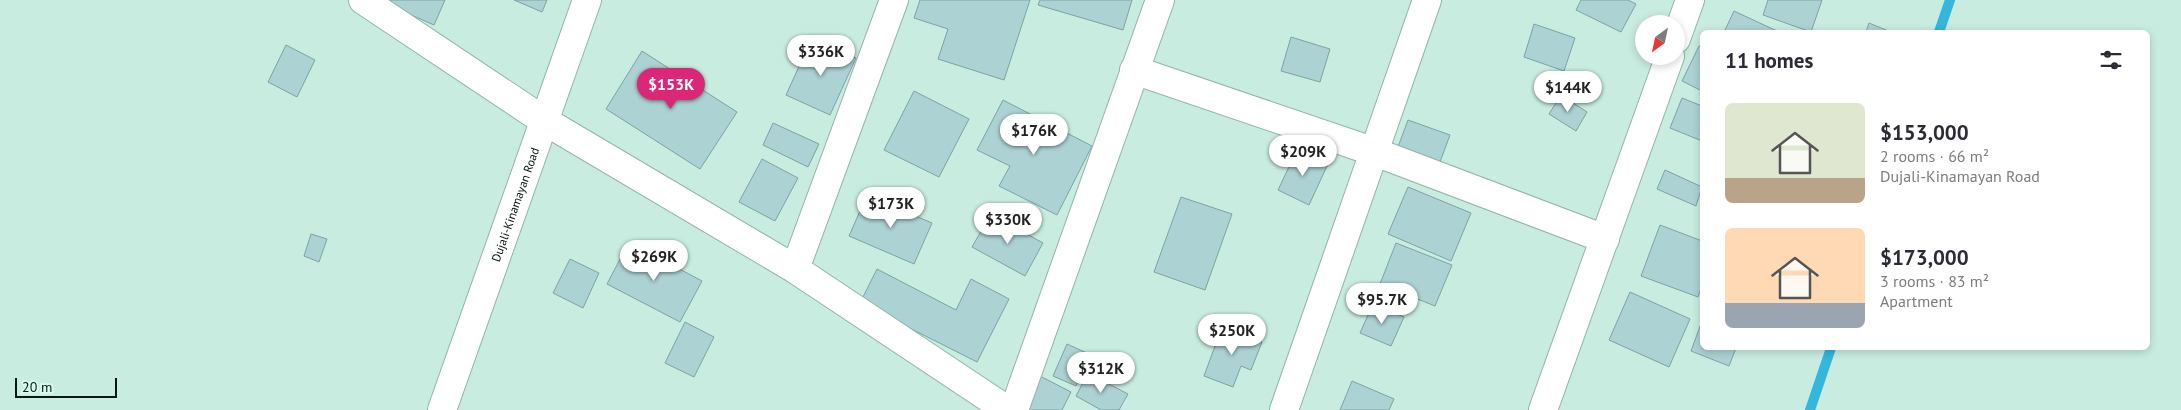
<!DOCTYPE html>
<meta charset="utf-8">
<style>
:root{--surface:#fff;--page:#f7f7f7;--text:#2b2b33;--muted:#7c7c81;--accent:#db2777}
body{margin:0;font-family:"PT Sans",sans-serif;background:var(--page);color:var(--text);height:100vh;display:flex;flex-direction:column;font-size:19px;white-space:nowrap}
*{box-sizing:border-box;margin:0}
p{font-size:16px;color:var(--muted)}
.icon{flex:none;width:28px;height:28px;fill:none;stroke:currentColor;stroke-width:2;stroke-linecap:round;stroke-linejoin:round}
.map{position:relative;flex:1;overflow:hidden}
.sheet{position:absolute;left:1700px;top:30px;width:450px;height:320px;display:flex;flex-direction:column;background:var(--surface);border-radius:8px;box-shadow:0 2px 8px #0003}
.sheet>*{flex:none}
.needle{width:32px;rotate:213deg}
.tools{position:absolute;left:1635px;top:15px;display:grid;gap:10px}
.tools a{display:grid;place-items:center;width:50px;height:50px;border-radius:50%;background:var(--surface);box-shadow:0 2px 8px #0003;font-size:25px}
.scale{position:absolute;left:15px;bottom:12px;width:102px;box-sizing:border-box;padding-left:5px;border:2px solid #091612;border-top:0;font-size:14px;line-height:18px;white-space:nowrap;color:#091612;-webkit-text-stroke:4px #d6f9ed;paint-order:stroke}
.price{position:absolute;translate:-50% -42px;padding:0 11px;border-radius:18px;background:#fff;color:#222;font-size:16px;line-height:32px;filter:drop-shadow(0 1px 2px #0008)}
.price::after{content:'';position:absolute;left:50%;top:30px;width:15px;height:11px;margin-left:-8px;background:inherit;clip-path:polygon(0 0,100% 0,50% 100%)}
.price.on{background:var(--accent);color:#fff}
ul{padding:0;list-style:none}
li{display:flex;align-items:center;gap:15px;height:125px;padding:0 25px}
li span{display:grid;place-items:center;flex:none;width:140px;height:100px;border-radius:8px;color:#555}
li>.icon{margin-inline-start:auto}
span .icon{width:60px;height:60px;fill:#fffc;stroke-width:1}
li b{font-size:21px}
h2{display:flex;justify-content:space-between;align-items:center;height:60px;padding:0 25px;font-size:21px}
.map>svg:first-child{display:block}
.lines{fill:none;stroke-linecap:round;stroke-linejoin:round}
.stream{stroke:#34b6dd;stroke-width:10}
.building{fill:#acd2d3;stroke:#7da2a3}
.street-casing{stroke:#92b4a9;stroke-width:30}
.secondary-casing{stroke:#92b4a9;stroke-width:30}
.street{stroke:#fff;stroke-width:28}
.secondary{stroke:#fff;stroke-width:28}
.labels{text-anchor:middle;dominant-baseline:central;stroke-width:4;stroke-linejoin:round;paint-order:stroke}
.street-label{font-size:12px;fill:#091612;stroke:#d6f9ed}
</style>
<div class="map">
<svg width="2181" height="410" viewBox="0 0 2181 410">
<rect width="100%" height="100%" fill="#c9ece0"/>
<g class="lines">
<g class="stream">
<polyline points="1939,32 1950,0"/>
<polyline points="1810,410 1831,348"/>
</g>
</g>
<g class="building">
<polygon points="377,0 445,0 434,25"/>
<polygon points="514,0 547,0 542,12"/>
<polygon points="920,0 1030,0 1004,80 938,59 948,29 914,18"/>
<polygon points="1040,0 1132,0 1123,30 1038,5"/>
<polygon points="1581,0 1628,0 1636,4 1621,32 1576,10"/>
<polygon points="1768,0 1822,0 1811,32 1763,15"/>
<polygon points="1734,11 1777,31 1777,32 1724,32"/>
<polygon points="1869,23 1891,32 1866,32"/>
<polygon points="1534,24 1575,38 1564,71 1524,57"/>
<polygon points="1291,37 1330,49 1320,82 1281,71"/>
<polygon points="812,38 856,58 830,115 786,95"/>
<polygon points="286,45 315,60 297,97 268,82"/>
<polygon points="1699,46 1702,47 1702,91 1682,81"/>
<polygon points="642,51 737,112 700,169 606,109"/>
<polygon points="914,91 969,119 939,177 884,150"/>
<polygon points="1561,95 1587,112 1576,131 1549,114"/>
<polygon points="1682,98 1702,106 1702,141 1670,128"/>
<polygon points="1003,100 1092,146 1057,215 999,186 1010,166 977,150"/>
<polygon points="1408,120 1450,135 1437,170 1395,155"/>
<polygon points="773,123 819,144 808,167 763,145"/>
<polygon points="1297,150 1328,164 1309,205 1278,190"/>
<polygon points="762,159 798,178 775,221 739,202"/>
<polygon points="1665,170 1702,187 1696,206 1657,189"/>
<polygon points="1408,187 1471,213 1451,261 1388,234"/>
<polygon points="867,195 932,223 914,264 849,236"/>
<polygon points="1181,197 1232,214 1205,290 1154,272"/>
<polygon points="991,214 1043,243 1025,276 972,247"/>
<polygon points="1660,225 1702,241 1702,285 1698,297 1641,276"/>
<polygon points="311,234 327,239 319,262 304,256"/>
<polygon points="629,242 702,281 680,322 607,284"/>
<polygon points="1396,243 1452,265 1435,306 1380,284"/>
<polygon points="570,259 599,273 583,308 553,293"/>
<polygon points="877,269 956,310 971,279 1009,299 977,362 860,303"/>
<polygon points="1630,292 1690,319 1669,367 1609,340"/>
<polygon points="1373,304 1404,317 1391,346 1360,333"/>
<polygon points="1702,321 1702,348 1736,348 1729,366 1691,351"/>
<polygon points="685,322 714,337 694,377 665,363"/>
<polygon points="1222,327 1262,342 1251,370 1241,366 1233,387 1204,376"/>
<polygon points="1067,344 1089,354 1076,386 1053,376"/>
<polygon points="1088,373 1128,394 1119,410 1101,410 1076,396"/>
<polygon points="1036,374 1071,392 1062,410 1024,410"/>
<polygon points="1352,381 1394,399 1389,410 1340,410"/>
</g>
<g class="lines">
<g class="street-casing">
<g id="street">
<polyline points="363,0 543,120 795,269 1007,410"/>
<polyline points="1676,39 1690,0"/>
<polyline points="1134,70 1375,152 1605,239"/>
<polyline points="795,269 894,0"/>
<polyline points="1014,410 1160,0"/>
<polyline points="1284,410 1427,0"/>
<polyline points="1543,410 1670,56"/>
</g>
</g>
<g class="secondary-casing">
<g id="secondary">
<path id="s1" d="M442 410 587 0"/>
</g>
</g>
<use href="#street" class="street"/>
<use href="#secondary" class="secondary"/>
</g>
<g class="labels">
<g class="street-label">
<text stroke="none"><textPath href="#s1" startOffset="218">Dujali-Kinamayan Road</textPath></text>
</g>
</g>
</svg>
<div class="tools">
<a><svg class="needle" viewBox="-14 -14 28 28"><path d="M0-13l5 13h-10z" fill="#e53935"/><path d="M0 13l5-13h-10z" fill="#7c7c81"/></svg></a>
</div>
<div class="scale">20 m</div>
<b class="price" style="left:821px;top:77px">$336K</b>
<b class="price on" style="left:671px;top:110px">$153K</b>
<b class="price" style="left:1568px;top:113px">$144K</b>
<b class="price" style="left:1034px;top:156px">$176K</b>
<b class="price" style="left:1303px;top:177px">$209K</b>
<b class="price" style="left:891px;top:229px">$173K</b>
<b class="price" style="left:1008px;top:245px">$330K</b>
<b class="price" style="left:654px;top:282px">$269K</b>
<b class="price" style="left:1382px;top:325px">$95.7K</b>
<b class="price" style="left:1232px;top:356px">$250K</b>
<b class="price" style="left:1101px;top:394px">$312K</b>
<section class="sheet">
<h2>11 homes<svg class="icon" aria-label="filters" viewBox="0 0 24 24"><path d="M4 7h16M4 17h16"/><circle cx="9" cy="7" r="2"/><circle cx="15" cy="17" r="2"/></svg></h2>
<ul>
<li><span style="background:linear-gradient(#dfe7d0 75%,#b9a48a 0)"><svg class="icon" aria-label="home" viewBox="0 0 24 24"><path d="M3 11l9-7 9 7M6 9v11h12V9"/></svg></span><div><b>$153,000</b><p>2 rooms · 66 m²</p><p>Dujali-Kinamayan Road</p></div></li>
<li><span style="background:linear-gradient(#ffd9b3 75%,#9aa5b1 0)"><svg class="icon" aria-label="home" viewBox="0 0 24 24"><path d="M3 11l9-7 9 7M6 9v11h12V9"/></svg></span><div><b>$173,000</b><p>3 rooms · 83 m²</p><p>Apartment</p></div></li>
</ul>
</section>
</div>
